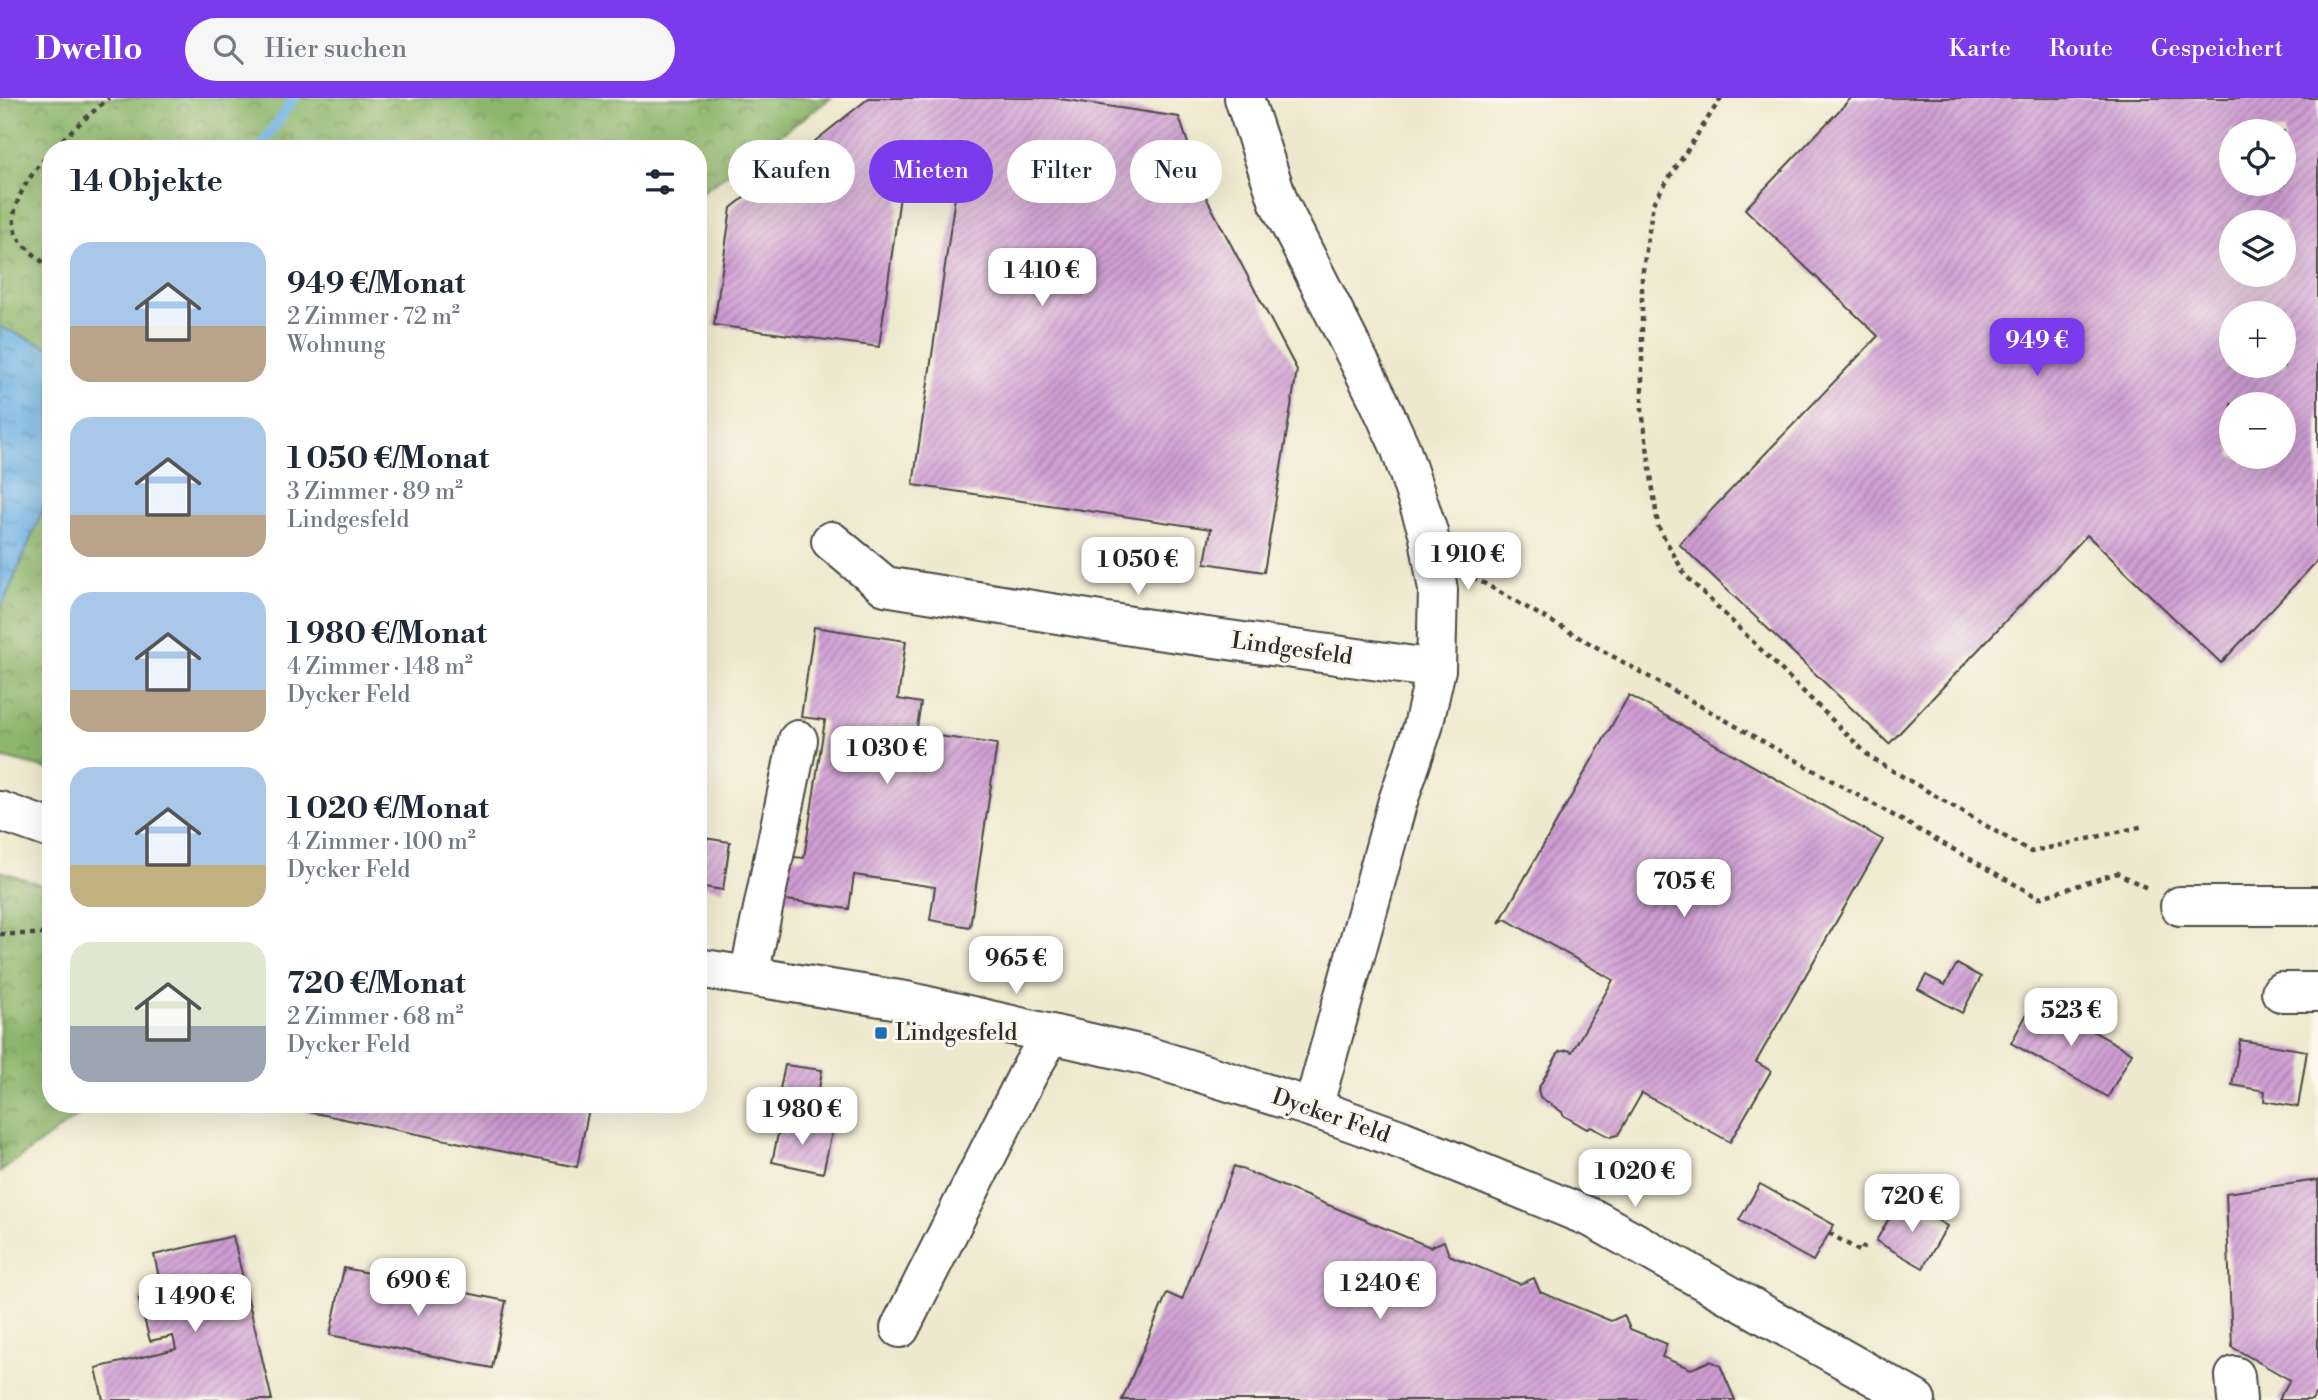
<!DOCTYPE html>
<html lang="de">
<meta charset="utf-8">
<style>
:root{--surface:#fff;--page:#f6f6f7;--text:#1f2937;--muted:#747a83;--accent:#7c3aed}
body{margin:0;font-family:"Libre Bodoni",serif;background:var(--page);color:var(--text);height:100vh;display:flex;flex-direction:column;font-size:26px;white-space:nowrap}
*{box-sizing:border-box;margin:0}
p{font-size:23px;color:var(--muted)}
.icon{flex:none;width:38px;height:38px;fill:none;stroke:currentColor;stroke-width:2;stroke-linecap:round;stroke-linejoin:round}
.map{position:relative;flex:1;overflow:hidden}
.panel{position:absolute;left:42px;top:42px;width:665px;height:973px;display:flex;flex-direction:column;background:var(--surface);border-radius:28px;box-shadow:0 7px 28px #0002}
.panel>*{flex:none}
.guide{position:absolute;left:728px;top:42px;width:665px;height:63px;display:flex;gap:14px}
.tools{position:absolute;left:2219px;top:21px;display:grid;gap:14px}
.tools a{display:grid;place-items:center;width:77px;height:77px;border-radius:50%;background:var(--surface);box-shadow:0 7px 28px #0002;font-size:35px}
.price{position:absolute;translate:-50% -60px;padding:0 16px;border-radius:14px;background:#fff;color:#222;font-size:23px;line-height:46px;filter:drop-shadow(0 2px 4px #0008)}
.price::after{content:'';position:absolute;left:50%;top:42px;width:21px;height:16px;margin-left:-10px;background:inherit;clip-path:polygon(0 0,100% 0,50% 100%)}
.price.current{background:var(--accent);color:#fff}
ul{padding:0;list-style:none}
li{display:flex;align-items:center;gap:21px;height:175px;padding:0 28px}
li span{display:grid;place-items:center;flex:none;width:196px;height:140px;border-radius:21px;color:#555}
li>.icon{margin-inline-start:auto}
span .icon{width:84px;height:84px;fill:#fffc;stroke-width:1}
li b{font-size:30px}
h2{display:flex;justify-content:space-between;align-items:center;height:84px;padding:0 28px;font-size:30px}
.tag{padding:0 24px;border-radius:32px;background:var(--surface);box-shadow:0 7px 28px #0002;font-size:24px;line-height:63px}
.tag.current{background:var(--accent);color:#fff}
header{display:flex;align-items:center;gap:42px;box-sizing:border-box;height:98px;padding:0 35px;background:var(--accent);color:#fff}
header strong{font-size:33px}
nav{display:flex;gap:38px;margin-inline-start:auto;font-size:24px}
.search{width:490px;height:63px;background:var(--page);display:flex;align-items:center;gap:18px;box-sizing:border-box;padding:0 24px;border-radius:38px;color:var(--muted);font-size:26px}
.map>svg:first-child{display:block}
.forest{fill:url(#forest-crowns);stroke:#5c704c;stroke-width:2}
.water{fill:url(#water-ripples);stroke:#4c6e88;stroke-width:2}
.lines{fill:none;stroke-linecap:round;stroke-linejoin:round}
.stream{stroke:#6eb2e4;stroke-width:10}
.building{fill:url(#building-hatch);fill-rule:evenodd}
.minor-casing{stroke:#484843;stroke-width:42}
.path{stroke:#484843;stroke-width:4.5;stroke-dasharray:5 5;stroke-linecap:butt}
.minor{stroke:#fff;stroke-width:38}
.poi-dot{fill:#1f6fb2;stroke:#fbf7ec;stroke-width:2.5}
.labels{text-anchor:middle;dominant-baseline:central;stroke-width:6;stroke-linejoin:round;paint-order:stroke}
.street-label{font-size:23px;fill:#2b2b2b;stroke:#fbf7ec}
.poi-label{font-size:23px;fill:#2b2b2b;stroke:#fbf7ec;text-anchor:start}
</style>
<header>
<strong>Dwello</strong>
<div class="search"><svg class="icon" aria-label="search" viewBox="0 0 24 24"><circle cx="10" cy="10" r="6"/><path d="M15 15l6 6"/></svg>Hier suchen</div>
<nav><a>Karte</a><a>Route</a><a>Gespeichert</a></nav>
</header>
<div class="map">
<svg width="2318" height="1302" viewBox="0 0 2318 1302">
<defs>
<pattern id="forest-crowns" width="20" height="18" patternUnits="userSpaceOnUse" patternTransform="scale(1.75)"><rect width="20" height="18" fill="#8eb66c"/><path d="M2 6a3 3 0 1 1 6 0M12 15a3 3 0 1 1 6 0" fill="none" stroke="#749459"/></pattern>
<pattern id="water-ripples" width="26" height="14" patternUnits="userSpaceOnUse" patternTransform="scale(1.75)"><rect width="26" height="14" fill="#6eb2e4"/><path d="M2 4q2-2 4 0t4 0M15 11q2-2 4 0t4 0" fill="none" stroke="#5b91b9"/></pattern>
<pattern id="building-hatch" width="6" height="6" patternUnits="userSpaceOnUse" patternTransform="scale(1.75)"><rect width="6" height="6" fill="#cf9dd3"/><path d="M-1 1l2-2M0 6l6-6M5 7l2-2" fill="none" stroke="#a880ab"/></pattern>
</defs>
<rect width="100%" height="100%" fill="#fbf7ec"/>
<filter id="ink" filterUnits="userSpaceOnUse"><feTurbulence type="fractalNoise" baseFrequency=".0143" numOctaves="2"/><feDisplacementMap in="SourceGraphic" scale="14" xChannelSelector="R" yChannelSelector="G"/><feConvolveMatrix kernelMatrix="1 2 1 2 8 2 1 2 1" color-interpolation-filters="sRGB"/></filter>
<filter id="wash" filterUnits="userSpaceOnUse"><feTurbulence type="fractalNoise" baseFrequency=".00686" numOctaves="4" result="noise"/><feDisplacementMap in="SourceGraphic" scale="28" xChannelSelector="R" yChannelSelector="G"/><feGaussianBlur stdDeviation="1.57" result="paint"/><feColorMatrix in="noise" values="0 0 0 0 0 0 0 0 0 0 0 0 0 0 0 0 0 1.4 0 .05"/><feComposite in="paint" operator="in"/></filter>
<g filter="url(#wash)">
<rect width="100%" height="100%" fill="#eee9ce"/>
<g class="forest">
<polygon points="0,0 831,0 698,97 698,51 51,51 51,672 0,659"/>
<polygon points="0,773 51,790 51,1006 94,1006 0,1074"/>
</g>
<polygon class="water" points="0,229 51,250 51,392 0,514"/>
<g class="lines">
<polyline class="stream" points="259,51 294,0"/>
</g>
<g id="blocks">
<g class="building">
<polygon points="869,0 1054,0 1179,19 1207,101 1297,272 1264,474 1205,465 1211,431 913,387 960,65 905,62 879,249 714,227 731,110"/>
<path d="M1851 0H2318V462L2221 565 2087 437 1889 646 1679 446 1878 238 1745 111ZM2231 33H2284V86H2231ZM2231 124H2284V177H2231ZM2231 215H2284V268H2231ZM2231 306H2284V359H2231Z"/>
<polygon points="814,529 906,543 898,601 921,605 916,635 997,646 970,829 930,822 935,789 854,777 849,811 787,802 781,794 786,764 793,759 804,760 825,622 801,619"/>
<polygon points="1629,597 1883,742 1756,964 1771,973 1730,1044 1642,995 1618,1037 1610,1039 1591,1029 1587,1031 1563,1017 1562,1014 1540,999 1538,991 1559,954 1568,952 1572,954 1613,882 1505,821 1499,825"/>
<polygon points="698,739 730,744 723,792 698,788"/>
<polygon points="1957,866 1981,879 1962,915 1918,891 1926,877 1945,887"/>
<polygon points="2035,901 2132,955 2108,999 2011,945"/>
<polygon points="2240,942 2307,953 2298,1009 2264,1003 2265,993 2232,987"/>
<polygon points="785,967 822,972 818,997 780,991"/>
<polygon points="307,1006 590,1006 577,1069 305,1013"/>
<polygon points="781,1022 832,1034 823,1075 772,1064"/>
<polygon points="1234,1068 1430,1149 1444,1143 1449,1157 1520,1186 1534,1180 1540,1194 1611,1223 1624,1217 1630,1231 1667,1246 1662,1259 1691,1271 1710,1263 1720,1267 1735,1302 1122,1302 1167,1195 1182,1202"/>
<polygon points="2318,1082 2318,1298 2315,1296 2312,1302 2278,1302 2290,1282 2232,1249 2226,1095"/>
<polygon points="1760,1086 1834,1127 1813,1163 1739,1122"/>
<polygon points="1900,1101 1947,1128 1923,1170 1876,1143"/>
<polygon points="233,1138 272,1302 103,1302 96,1270 176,1251 173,1238 150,1243 139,1201 163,1196 154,1157"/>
<polygon points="344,1170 506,1203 492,1270 330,1237"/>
</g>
</g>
</g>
<g filter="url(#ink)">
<use href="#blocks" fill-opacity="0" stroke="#484843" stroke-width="2"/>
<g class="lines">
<g class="minor-casing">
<g id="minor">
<polyline points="1244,0 1279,105 1378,301 1400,349 1428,434 1438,492 1436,571 1423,629 1397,706 1313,1010"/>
<polyline points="831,443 885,488 1150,531 1436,571"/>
<polyline points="0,713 51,731"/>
<polyline points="2180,808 2318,808"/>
<polyline points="698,870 906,903 1143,957 1313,1010 1402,1042 1594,1121 1916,1302"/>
<polyline points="749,878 798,642"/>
<polyline points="2281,894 2318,894"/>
<polyline points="900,1230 1028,976 1051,936"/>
<polyline points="2235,1278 2237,1302"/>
</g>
</g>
<g class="path">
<polyline points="1721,0 1653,105 1642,179 1642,312 1658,428 1685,477 1871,660 2031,754 2144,728"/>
<path d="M51 171C40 161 24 150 16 137 0 88 78 27 109 0"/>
<polyline points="1473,479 2039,800 2117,775 2149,791"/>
<polyline points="0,836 51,836"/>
<polyline points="1829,1135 1861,1154 1865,1146"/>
</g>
<use href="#minor" class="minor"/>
</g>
</g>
<rect class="poi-dot" x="874" y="928" width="14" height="14" rx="3.5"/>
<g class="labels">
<g class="street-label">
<text transform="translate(1292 551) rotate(8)">Lindgesfeld</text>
<text transform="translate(1331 1018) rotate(19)">Dycker Feld</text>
</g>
<g class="poi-label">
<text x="895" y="935">Lindgesfeld</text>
</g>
</g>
</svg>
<div class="tools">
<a><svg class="icon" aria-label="locate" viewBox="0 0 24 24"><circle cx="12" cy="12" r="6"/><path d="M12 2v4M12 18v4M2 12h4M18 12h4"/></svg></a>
<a><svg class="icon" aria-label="layers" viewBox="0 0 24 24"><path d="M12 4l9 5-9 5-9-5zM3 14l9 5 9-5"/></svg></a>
<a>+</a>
<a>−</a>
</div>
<b class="price" style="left:1042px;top:210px">1 410 €</b>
<b class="price current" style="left:2037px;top:280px">949 €</b>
<b class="price" style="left:1468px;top:494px">1 910 €</b>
<b class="price" style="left:1138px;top:499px">1 050 €</b>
<b class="price" style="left:887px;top:688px">1 030 €</b>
<b class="price" style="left:1684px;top:821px">705 €</b>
<b class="price" style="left:1016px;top:898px">965 €</b>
<b class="price" style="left:2071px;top:950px">523 €</b>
<b class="price" style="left:802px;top:1049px">1 980 €</b>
<b class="price" style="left:1635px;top:1111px">1 020 €</b>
<b class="price" style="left:1912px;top:1136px">720 €</b>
<b class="price" style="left:418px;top:1220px">690 €</b>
<b class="price" style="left:1380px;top:1223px">1 240 €</b>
<b class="price" style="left:195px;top:1236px">1 490 €</b>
<div class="guide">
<a class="tag">Kaufen</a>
<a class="tag current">Mieten</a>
<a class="tag">Filter</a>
<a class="tag">Neu</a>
</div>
<section class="panel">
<h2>14 Objekte<svg class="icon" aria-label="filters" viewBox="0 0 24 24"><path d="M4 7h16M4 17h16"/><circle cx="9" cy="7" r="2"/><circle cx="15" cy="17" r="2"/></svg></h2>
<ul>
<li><span style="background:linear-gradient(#a9c7e8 60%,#b9a48a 0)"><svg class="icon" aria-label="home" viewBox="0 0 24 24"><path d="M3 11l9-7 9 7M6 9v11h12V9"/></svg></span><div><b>949 €/Monat</b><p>2 Zimmer · 72 m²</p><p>Wohnung</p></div></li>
<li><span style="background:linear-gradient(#a9c7e8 70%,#b9a48a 0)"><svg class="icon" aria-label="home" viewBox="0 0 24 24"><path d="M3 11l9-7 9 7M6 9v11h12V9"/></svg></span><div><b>1 050 €/Monat</b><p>3 Zimmer · 89 m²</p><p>Lindgesfeld</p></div></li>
<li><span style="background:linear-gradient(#a9c7e8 70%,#b9a48a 0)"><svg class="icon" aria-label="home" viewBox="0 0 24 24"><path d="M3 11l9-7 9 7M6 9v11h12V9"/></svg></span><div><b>1 980 €/Monat</b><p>4 Zimmer · 148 m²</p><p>Dycker Feld</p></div></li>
<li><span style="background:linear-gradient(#a9c7e8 70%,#c2b280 0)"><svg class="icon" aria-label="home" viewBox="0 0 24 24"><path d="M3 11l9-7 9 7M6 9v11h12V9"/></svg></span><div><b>1 020 €/Monat</b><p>4 Zimmer · 100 m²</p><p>Dycker Feld</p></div></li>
<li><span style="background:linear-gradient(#dfe7d0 60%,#9aa5b1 0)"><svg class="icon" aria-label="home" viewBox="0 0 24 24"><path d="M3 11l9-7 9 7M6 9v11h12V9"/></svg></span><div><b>720 €/Monat</b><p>2 Zimmer · 68 m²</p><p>Dycker Feld</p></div></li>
</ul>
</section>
</div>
